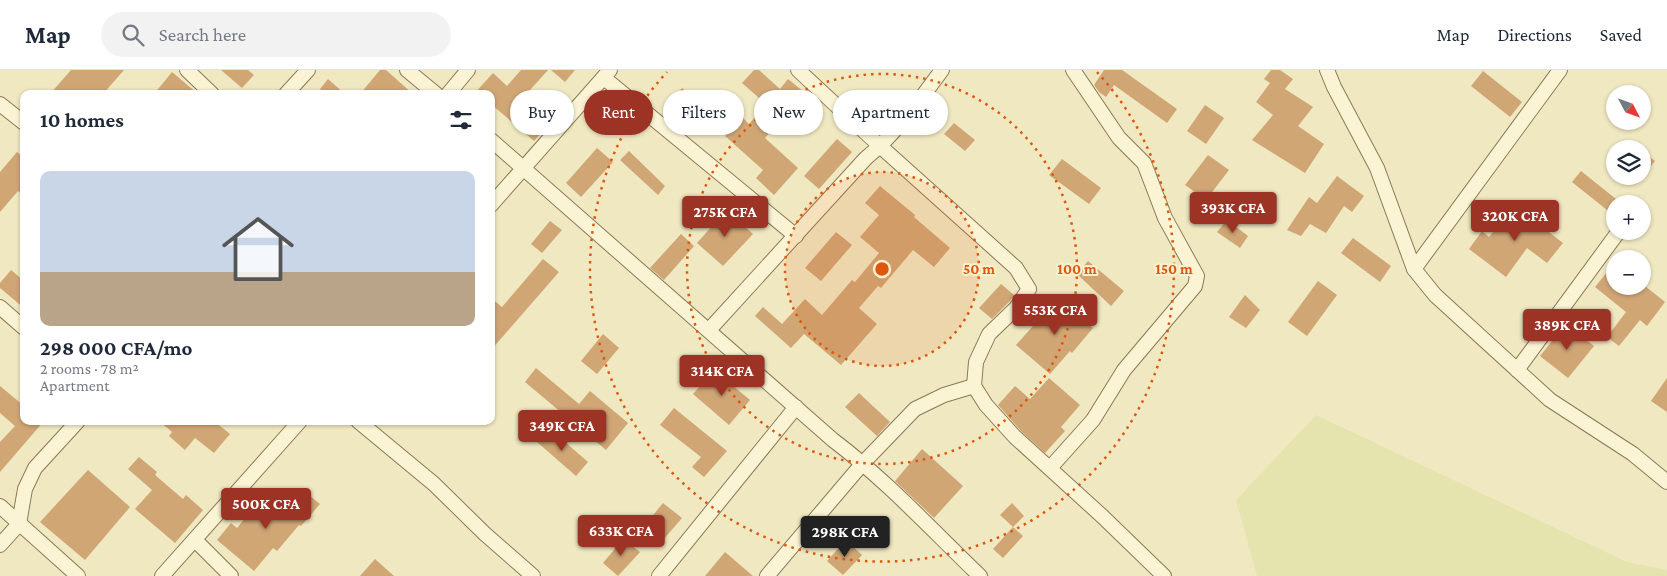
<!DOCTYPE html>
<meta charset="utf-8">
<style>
:root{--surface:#fff;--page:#f2f2f3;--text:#1f2937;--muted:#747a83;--line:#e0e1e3;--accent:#9d3325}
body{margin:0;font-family:"Crimson Pro",serif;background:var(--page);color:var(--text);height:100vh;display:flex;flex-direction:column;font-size:19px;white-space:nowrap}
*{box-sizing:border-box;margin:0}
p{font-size:16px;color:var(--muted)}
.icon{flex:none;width:28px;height:28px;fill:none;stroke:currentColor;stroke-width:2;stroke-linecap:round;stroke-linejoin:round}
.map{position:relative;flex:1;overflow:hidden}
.drawer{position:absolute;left:20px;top:20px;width:475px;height:335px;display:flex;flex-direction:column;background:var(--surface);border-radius:10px;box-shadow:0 1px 4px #0004}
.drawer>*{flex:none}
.hud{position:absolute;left:510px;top:20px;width:475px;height:45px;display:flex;gap:10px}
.needle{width:32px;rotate:131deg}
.controls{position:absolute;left:1606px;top:15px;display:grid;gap:10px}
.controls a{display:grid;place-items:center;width:45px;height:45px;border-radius:50%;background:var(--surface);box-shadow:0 1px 4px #0004;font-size:25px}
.price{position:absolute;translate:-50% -42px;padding:0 11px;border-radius:5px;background:var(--accent);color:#fff;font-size:16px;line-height:32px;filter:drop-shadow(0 1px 2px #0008)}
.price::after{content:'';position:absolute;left:50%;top:30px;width:15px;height:11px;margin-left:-8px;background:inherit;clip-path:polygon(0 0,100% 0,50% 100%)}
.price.active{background:#222;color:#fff}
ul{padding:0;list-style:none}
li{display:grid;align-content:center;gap:10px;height:265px;padding:0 20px}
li+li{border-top:1px solid var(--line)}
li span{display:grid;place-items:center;height:155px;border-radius:10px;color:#555}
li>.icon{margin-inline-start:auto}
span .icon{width:90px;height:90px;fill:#fffc;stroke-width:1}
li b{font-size:21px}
h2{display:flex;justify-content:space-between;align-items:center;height:60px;padding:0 20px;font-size:21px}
.chip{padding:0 18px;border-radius:22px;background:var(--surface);box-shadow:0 1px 4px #0004;font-size:18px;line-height:45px}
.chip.active{background:var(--accent);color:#fff}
header{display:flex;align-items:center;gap:30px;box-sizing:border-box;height:70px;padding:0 25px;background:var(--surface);border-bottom:1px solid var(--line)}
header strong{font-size:24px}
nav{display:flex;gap:28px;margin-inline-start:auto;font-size:18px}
.search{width:350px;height:45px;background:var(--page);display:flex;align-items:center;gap:12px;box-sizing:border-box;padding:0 18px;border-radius:28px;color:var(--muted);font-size:19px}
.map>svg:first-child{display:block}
.farmland{fill:#e6e4ae}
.building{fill:#d0a675}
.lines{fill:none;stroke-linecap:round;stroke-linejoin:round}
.minor-casing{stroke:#8b7958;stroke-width:16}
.minor{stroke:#faf4d5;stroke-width:14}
.ring{fill:none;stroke:#df570d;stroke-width:2.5;stroke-dasharray:2.5 5}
.centre{fill:#df570d;stroke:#f7f1d1;stroke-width:2.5}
.ring-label{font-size:15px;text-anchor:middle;font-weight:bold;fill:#df570d;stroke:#f7f1d1;stroke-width:4;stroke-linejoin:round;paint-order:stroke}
</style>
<header>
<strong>Map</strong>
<div class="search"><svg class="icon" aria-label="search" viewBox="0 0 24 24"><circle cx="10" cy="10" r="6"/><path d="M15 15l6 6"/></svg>Search here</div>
<nav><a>Map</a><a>Directions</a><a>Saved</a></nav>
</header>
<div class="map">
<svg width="1667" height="506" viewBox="0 0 1667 506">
<rect width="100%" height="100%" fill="#f0e8c1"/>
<polygon class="farmland" points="1316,345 1627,492 1667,500 1667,506 1257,506 1236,430"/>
<g class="building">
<polygon points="71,0 124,0 103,24 50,24"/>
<polygon points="221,0 248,0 254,5 242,18"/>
<polygon points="380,0 386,0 413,24 360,24"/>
<polygon points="521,0 548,0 521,30 549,54 534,71 491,34 491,24 474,24 493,3 507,16"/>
<polygon points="551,0 575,0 565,12"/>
<polygon points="754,0 759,0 780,19 788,9 804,22 765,68 798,98 774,125 756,108 763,100 725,66 742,47 749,54 766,34 742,13"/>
<polygon points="1104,0 1122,0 1177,39 1167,53 1114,15 1106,27 1099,22 1094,15"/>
<polygon points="1271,0 1280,0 1293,9 1285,19 1313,37 1298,56 1324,74 1305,103 1252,70 1273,45 1256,32 1270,13 1264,9"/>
<polygon points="1483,1 1522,32 1510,47 1471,16"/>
<polygon points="172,2 198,24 154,24"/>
<polygon points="328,9 345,24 325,24 320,19"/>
<polygon points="682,18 709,41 695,58 668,35"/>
<polygon points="1205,35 1224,48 1206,74 1187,61"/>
<polygon points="954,53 975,70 965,81 944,64"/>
<polygon points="837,69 852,82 819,119 804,106"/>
<polygon points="597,78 613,92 581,127 566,113"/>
<polygon points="629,81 665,116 658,125 620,90"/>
<polygon points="1642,81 1655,91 1642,107"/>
<polygon points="17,82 24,88 24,126 18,121 0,142 0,102"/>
<polygon points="1208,85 1229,100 1206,130 1185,115"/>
<polygon points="1062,89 1101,118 1089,134 1049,105"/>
<polygon points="1581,101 1621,133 1615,134 1615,140 1612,144 1572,112"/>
<polygon points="1337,106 1364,126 1352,142 1344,136 1326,163 1310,154 1301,166 1287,160 1309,127 1317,133"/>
<polygon points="880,116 915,145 914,147 950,178 934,197 913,180 881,218 878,216 859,238 877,254 841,295 804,264 791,278 755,246 763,237 782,254 805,229 822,245 852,210 855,212 879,183 860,167 879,145 865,133"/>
<polygon points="1258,125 1272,136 1264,147 1249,136"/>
<polygon points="1514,135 1563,173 1547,193 1527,178 1506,207 1469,179 1482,161 1489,167"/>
<polygon points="725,139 753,164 723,196 697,173 714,154 712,153"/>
<polygon points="1227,150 1248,166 1240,178 1217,162"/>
<polygon points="550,151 562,160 542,183 531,174"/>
<polygon points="836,162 852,175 821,211 805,198"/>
<polygon points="681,164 694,176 664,210 650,198"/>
<polygon points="1353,168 1391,196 1380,212 1341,183"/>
<polygon points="543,189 559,202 491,280 491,228 502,237"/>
<polygon points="1088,191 1124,221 1111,236 1077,204"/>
<polygon points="1615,192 1615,216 1645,216 1665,232 1647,256 1640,250 1619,276 1607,267 1626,242 1595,217"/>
<polygon points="11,200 24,211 24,238 0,218 0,213"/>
<polygon points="1318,211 1337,225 1307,266 1288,252"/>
<polygon points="1001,214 1014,225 1009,232 992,249 979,238"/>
<polygon points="1245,225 1260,240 1246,258 1229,247"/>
<polygon points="1059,227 1093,258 1072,283 1070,281 1050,304 1016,275"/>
<polygon points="1566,254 1594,276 1568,308 1540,286"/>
<polygon points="603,264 619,278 597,304 581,291"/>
<polygon points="536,298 579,334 590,321 628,353 606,380 525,312"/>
<polygon points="714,300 750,330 729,355 693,324"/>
<polygon points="1049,308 1080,335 1061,357 1065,361 1045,383 1021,361 998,335 1015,316 1030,329"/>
<polygon points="1667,308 1667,342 1651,331"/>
<polygon points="0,316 24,336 24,351 44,351 0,402 0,372 15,356 0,343"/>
<polygon points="859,323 890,352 877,366 845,337"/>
<polygon points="674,338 727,381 704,407 692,397 701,387 660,355"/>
<polygon points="159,351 214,351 230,364 214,383 195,368 185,380 169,366 172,362"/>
<polygon points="549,358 588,392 576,406 537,372"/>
<polygon points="922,379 963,416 934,448 895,411"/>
<polygon points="139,387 157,402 155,405 183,429 186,425 203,440 175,473 135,439 152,420 128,399"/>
<polygon points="88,400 130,437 85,490 40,452"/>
<polygon points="305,422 320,434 301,456 299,455 277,481 273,478 254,501 217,470 231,453 237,458 262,427 284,446"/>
<polygon points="663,433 682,448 663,470 645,455"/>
<polygon points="1012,433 1024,446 1013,457 1000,445"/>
<polygon points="1013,457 1023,466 1003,488 993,479"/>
<polygon points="623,469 640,482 618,506 603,493"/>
<polygon points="846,470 862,485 843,505 827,491"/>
<polygon points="725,482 753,506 705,506"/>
<polygon points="375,489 394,506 360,506"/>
</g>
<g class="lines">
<g class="minor-casing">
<g id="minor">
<polyline points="187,0 212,24"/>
<polyline points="407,0 436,24"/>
<polyline points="942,0 907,47 880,76 1016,198 1029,219 1016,238 989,264 976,292 974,316 986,335 1015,367 1102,446 1164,506"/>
<polyline points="1327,0 1334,17 1377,98 1414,199 1435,225 1550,330 1633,384 1667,412"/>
<polyline points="604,8 796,166"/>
<polyline points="286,24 308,0"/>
<polyline points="448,24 468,0"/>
<polyline points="0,34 24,53"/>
<path d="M491 70 833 370C886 410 932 460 980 506"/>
<polyline points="491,135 610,0"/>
<polyline points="1414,199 1560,0"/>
<polyline points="0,237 24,258"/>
<polyline points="709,260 866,88 880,76 798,0"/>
<polyline points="1517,300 1619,161"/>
<polyline points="358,351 434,414 485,464 533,506"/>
<polyline points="1050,398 1093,350 1124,300 1195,216 1197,206 1165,148 1144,93 1119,68 1073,0"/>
<polyline points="0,436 78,506"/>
<polyline points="195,470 231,506"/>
<polyline points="0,475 19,454 25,419 35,398 78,351"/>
<polyline points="162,506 300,351"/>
<polyline points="659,506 796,337"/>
<polyline points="767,506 863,393 915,339 944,325 974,316"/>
</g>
</g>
<use href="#minor" class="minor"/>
</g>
<circle cx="882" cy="199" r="97" fill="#df570d" fill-opacity=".12"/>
<g class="ring">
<circle cx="882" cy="199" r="97"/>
<circle cx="882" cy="199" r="195"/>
<path d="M1097 2A292 292 0 1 1 667 2"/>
</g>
<circle cx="882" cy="199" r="8" class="centre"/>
<g class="ring-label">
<text x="979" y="204">50 m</text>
<text x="1077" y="204">100 m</text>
<text x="1174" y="204">150 m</text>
</g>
</svg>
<div class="controls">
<a><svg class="needle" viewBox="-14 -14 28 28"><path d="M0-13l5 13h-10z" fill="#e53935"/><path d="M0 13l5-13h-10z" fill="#747a83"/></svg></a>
<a><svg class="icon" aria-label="layers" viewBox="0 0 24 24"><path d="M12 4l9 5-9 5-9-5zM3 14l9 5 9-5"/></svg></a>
<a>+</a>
<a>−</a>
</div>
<b class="price" style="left:1233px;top:164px">393K CFA</b>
<b class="price" style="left:725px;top:168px">275K CFA</b>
<b class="price" style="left:1515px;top:172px">320K CFA</b>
<b class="price" style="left:1055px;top:266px">553K CFA</b>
<b class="price" style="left:1567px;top:281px">389K CFA</b>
<b class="price" style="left:722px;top:327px">314K CFA</b>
<b class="price" style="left:562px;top:382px">349K CFA</b>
<b class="price" style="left:266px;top:460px">500K CFA</b>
<b class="price" style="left:621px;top:487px">633K CFA</b>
<b class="price active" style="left:845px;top:488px">298K CFA</b>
<div class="hud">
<a class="chip">Buy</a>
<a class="chip active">Rent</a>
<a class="chip">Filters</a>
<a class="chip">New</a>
<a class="chip">Apartment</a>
</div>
<section class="drawer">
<h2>10 homes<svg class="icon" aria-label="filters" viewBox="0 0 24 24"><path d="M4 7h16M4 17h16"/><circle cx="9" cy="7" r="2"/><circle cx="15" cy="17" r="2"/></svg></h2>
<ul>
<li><span style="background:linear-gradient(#c9d6e8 65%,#b9a48a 0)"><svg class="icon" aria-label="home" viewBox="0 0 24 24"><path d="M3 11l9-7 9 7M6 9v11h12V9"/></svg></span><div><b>298 000 CFA/mo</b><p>2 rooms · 78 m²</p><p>Apartment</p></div></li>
</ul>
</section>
</div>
